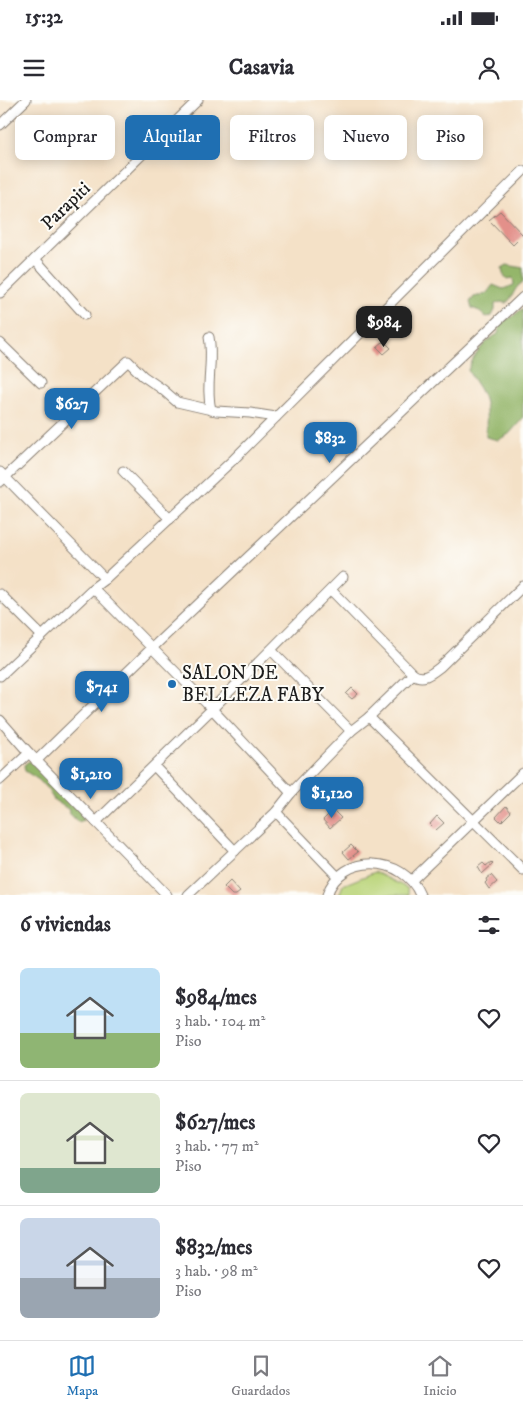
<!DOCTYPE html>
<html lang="es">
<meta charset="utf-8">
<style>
:root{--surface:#fff;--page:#f7f7f7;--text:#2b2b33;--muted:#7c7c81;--line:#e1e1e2;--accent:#1f6fb2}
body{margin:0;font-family:"IM FELL DW Pica",serif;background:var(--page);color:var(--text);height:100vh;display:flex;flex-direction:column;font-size:19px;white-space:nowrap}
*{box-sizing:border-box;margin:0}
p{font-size:16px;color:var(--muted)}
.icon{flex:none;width:28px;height:28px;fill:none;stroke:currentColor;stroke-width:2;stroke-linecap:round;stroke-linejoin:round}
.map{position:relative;height:795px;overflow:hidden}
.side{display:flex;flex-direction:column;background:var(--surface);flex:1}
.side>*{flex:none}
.banner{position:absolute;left:15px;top:15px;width:494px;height:45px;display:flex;gap:10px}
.price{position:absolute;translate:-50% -42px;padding:0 11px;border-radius:10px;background:var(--accent);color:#fff;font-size:16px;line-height:32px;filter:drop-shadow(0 1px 2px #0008)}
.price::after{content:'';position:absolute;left:50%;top:30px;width:15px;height:11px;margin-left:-8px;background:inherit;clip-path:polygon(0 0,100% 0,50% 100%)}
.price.current{background:#222;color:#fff}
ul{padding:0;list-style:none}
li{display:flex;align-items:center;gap:15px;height:125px;padding:0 20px}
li+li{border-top:1px solid var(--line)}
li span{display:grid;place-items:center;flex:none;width:140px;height:100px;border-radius:8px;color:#555}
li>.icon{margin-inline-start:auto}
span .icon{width:60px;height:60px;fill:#fffc;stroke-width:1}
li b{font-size:21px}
h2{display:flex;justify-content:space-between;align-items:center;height:60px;padding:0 20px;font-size:21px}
.pill{padding:0 18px;border-radius:8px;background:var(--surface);box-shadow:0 2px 12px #0003;font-size:18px;line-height:45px}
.pill.current{background:var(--accent);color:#fff}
.status{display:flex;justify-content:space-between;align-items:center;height:35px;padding:0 25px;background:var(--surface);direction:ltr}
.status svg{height:14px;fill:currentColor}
header{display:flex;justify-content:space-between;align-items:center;height:65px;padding:0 20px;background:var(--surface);font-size:22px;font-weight:700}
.dock{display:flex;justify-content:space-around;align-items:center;height:70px;border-top:1px solid var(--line);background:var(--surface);font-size:14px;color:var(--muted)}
.dock a{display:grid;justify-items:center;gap:2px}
.dock .current{color:var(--accent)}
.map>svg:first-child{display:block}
.green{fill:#bbd57b;stroke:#6c784c}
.forest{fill:#94b66b;stroke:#586944}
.building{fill:#e3908a}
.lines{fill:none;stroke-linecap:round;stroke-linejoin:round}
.minor-casing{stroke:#887e72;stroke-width:11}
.minor{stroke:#fff;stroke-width:9}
.poi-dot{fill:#1f6fb2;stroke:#fdfcf7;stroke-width:2}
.labels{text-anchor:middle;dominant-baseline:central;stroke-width:4;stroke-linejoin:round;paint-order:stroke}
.street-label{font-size:19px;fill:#1c1c1c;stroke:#fdfcf7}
.poi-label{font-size:19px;fill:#1c1c1c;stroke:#fdfcf7;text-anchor:start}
</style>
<div class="status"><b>15:32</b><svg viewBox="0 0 49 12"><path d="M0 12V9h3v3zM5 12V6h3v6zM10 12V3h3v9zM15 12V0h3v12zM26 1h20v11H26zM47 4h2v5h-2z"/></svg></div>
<header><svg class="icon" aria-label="menu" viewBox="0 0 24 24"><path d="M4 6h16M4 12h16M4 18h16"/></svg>Casavia<svg class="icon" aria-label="person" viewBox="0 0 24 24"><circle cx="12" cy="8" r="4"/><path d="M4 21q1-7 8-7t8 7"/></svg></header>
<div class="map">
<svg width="523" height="795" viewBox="0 0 523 795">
<rect width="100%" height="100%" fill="#fdfcf7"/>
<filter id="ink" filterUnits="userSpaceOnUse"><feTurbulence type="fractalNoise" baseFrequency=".02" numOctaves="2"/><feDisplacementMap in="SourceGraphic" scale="10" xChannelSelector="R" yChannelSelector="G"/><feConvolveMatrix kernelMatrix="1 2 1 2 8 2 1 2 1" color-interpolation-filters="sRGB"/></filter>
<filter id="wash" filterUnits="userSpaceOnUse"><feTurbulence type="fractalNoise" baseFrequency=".0096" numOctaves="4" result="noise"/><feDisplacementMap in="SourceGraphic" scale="20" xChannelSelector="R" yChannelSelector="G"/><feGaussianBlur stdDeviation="1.12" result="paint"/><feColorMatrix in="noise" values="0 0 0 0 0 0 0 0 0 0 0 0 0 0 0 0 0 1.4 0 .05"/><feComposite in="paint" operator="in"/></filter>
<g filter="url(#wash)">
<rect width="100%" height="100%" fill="#f4e1c7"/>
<polygon class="green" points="375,772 407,788 409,795 339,795 343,785"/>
<g class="forest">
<path d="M507 165 523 168V182C512 189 514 198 506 203L500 202 495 204V210L492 216 486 217 477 210 472 208 470 202 474 197 486 194 493 185 503 189 514 185 513 178 507 179 503 174 502 168Z"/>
<path d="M523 208V318L509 334 498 340 486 337C486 322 488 307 482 294 478 285 472 279 468 270 474 255 484 241 498 234L500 222 512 217Z"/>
<path d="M29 661C42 669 53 685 63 696 69 702 70 706 78 708L84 720 78 722 70 714 68 709 54 700 48 690 39 680 25 671 24 665Z"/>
</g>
<g id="blocks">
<g class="building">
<polygon points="500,111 523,135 513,145 489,120"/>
<polygon points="384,241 391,248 384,254 377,247"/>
<polygon points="352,588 358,594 352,599 346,594"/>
<polygon points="506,706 511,712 501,722 496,717"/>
<polygon points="333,710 341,718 330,728 323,720"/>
<polygon points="437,716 444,723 436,730 430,724"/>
<polygon points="351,745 358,752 349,759 343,752"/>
<polygon points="491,762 493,764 482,774 478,767 483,763 486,766"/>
<polygon points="491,775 497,782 489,789 485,783 487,781 486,779"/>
<polygon points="230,781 240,792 236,795 232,795 224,787"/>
</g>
</g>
</g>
<g filter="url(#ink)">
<use href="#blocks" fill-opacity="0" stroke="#887e72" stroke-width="1"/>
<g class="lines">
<g class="minor-casing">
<g id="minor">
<polyline points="0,25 26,0"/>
<polyline points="35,159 85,215"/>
<polyline points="0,193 198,0"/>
<path d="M209 237C214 261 205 286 211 310"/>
<polyline points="0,243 41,283"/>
<polyline points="123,371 170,419"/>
<polyline points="0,372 105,479 93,488 212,609 291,693 276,712 188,795"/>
<polyline points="0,382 128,261 143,276 162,289 177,302 216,311 250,313 276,317"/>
<polyline points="105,479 234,359 523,71"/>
<polyline points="0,494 42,536"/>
<polyline points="271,550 351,631"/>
<path d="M413 574C423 581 431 574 440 567L523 486"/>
<polyline points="0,576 93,488"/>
<polyline points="369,617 523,770"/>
<polyline points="0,620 29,653 167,795"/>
<polyline points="36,661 152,548 523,197"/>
<polyline points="154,666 235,751"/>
<polyline points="0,680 29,653"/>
<polyline points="291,693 351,631 369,617 413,574 331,490"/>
<polyline points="276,712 338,777"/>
<polyline points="96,722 212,609 343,477"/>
<polyline points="412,780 523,673"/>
<path d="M327 795C341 752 404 755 420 795"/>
</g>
</g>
<use href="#minor" class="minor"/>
</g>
</g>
<circle class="poi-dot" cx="172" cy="584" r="5"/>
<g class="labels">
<g class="street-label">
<text transform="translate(66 106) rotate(-44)">Parapiti</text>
</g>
<g class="poi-label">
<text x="182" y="573">SALON DE<tspan x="182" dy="22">BELLEZA FABY</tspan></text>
</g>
</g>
</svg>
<b class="price current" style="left:384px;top:248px">$984</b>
<b class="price" style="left:72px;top:330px">$627</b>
<b class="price" style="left:330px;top:364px">$832</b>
<b class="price" style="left:102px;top:613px">$741</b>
<b class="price" style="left:91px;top:700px">$1,210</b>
<b class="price" style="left:332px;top:719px">$1,120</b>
<div class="banner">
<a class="pill">Comprar</a>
<a class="pill current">Alquilar</a>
<a class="pill">Filtros</a>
<a class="pill">Nuevo</a>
<a class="pill">Piso</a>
</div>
</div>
<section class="side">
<h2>6 viviendas<svg class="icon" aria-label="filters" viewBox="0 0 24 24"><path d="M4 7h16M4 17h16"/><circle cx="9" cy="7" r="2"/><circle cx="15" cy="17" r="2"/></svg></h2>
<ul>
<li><span style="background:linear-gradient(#bfe0f5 65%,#8fb573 0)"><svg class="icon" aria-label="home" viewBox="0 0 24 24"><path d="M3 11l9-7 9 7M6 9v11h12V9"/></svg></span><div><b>$984/mes</b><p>3 hab. · 104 m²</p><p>Piso</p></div><svg class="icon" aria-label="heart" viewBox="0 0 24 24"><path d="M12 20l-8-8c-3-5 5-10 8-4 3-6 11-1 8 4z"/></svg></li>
<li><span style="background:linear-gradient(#dfe7d0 75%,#7fa58c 0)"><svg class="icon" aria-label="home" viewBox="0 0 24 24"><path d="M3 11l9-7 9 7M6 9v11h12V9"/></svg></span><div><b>$627/mes</b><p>3 hab. · 77 m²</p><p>Piso</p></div><svg class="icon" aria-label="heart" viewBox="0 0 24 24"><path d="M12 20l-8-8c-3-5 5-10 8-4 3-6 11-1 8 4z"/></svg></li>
<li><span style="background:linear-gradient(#c9d6e8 60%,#9aa5b1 0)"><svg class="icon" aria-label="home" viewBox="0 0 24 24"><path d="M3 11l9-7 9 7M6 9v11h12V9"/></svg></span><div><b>$832/mes</b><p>3 hab. · 98 m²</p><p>Piso</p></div><svg class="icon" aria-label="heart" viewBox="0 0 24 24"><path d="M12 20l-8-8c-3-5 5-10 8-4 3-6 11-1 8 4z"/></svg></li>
</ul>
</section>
<nav class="dock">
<a class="current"><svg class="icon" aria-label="map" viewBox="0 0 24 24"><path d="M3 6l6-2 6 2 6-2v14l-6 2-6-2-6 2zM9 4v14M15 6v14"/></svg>Mapa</a>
<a><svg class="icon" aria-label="saved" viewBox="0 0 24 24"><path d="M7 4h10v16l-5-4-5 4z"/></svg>Guardados</a>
<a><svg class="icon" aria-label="home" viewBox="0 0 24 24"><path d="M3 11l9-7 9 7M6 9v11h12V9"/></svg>Inicio</a>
</nav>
